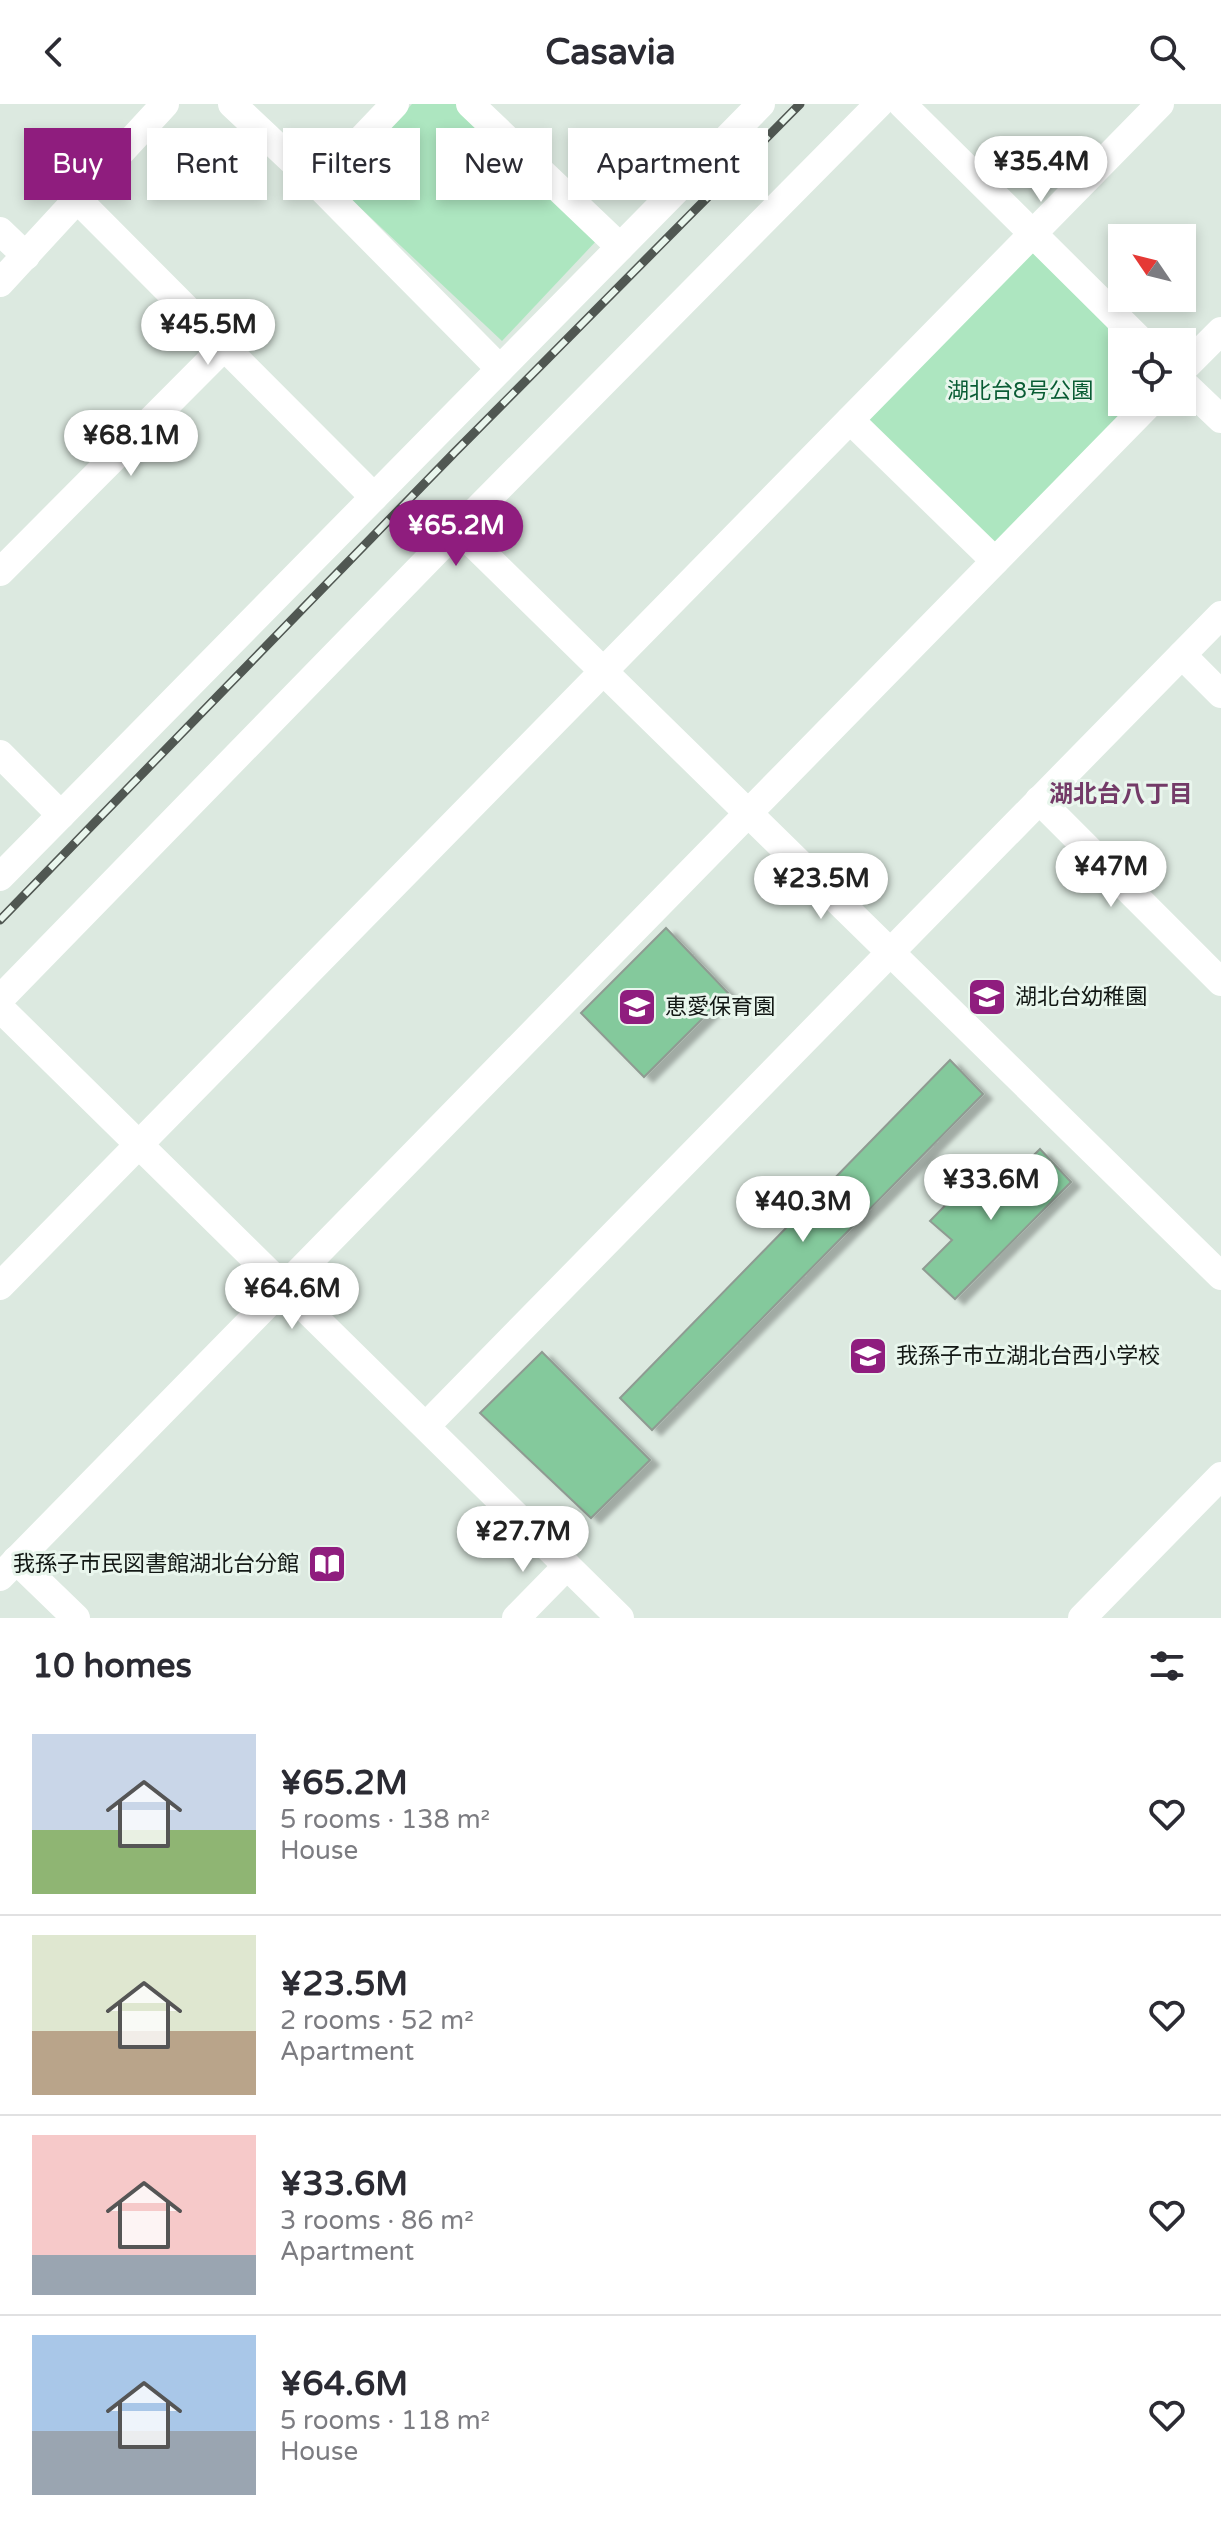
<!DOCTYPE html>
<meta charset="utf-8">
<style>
:root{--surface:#fff;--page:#f7f7f7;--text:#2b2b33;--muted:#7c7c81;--line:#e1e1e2;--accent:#8f1d7e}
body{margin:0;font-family:"Varela Round","Noto Sans JP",sans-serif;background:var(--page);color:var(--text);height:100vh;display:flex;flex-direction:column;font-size:30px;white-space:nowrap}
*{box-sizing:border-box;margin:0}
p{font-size:26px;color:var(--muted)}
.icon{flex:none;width:44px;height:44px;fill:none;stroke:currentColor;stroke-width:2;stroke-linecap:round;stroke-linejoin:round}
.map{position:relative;height:1514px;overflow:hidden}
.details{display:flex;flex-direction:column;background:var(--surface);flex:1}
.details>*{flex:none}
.hud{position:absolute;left:24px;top:24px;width:800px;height:72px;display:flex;gap:16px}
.needle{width:52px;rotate:305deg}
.controls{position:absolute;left:1108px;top:120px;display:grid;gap:16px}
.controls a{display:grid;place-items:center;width:88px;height:88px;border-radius:0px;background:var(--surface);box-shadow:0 4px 12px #0003;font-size:40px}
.price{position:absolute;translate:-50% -68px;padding:0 18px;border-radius:28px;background:#fff;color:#222;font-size:26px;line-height:52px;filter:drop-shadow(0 2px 4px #0008)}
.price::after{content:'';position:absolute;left:50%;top:48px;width:24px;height:18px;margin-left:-12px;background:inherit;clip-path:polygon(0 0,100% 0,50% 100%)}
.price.on{background:var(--accent);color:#fff}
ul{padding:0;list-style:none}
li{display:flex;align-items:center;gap:24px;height:200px;padding:0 32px}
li+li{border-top:2px solid var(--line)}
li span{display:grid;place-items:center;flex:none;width:224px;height:160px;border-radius:0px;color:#555}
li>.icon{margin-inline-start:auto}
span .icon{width:96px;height:96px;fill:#fffc;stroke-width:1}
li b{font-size:34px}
h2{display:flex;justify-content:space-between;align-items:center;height:96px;padding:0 32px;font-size:34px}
.chip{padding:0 28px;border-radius:0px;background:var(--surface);box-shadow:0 4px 12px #0003;font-size:28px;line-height:72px}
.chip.on{background:var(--accent);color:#fff}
header{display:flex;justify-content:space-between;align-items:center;height:104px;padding:0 32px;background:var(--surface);font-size:36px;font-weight:700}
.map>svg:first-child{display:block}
.green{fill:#ade6c0}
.building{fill:#84c99c;stroke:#8f9b92;stroke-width:2;filter:url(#shadow)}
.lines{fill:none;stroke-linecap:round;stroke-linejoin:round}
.minor{stroke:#fff;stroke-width:28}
.rail-casing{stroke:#505752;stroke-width:9}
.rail{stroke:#e9f6ed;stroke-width:6;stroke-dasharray:18;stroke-linecap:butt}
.labels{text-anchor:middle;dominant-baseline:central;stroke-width:6;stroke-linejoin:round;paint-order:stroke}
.park-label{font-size:22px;fill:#095c34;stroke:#e9f6ed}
.poi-label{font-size:22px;fill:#131815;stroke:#e9f6ed;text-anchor:start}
.neighbourhood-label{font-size:24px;font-weight:bold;fill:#733b68;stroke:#e9f6ed}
</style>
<header><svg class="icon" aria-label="back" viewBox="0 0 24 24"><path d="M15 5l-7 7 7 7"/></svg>Casavia<svg class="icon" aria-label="search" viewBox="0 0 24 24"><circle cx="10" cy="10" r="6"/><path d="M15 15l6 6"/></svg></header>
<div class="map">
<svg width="1221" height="1514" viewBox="0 0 1221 1514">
<defs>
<filter id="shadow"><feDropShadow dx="9" dy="5" stdDeviation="2" flood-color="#0004"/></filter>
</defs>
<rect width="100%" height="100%" fill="#dce9e0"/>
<g class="green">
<polygon points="412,0 456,0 599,134 502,237 336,81"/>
<polygon points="1033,129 1142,238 1122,238 1122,298 1151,298 995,457 850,316"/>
</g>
<g class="building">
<polygon points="666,824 728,889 644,973 581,909"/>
<polygon points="950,956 983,990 652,1326 620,1294"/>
<polygon points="1040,1045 1071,1078 955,1195 923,1165 952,1136 930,1117 968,1078 987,1097"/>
<polygon points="542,1248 650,1356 591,1414 480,1309"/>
</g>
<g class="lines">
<g class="minor">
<polyline points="232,0 318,81 500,265"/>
<polyline points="470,0 620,143"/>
<polyline points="902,0 1142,238"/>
<polyline points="318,81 395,0"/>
<polyline points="78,96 374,393"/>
<polyline points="0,127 26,152"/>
<polyline points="0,179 165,0"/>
<polyline points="1182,266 1221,227"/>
<polyline points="1182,278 1221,315"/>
<polyline points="850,316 995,457"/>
<polyline points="458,425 1221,1172"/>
<polyline points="0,468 224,243"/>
<polyline points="1182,551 1221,590"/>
<polyline points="0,650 61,711"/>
<polyline points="1039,696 1221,878"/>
<polyline points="0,773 761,0"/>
<polyline points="0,895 458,425 879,0"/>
<polyline points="0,904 620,1514"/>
<polyline points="0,1182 1160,0"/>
<polyline points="426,1322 1221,511"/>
<polyline points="16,1456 76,1514"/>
<polyline points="0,1473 1151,298"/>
<polyline points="516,1514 567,1462"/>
<polyline points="1082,1514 1221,1372"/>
</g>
<g class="rail-casing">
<polyline id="rail" points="0,816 455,348 800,0"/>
</g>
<use href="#rail" class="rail"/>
</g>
<defs>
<g id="school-square" transform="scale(2)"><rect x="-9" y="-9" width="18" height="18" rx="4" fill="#8f1d7e" stroke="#e9f6ed"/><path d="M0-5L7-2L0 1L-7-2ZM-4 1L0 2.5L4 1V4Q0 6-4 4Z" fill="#fff"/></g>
<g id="library-square" transform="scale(2)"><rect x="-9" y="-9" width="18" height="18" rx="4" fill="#8f1d7e" stroke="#e9f6ed"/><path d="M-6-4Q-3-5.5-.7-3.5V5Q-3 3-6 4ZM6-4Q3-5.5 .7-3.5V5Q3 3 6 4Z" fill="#fff"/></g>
</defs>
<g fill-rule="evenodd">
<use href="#school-square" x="987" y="893"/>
<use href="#school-square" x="637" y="903"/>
<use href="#school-square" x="868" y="1252"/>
<use href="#library-square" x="327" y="1460"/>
</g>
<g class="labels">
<g class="park-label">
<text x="1020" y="287">湖北台8号公園</text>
</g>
<g class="poi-label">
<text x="1015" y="893">湖北台幼稚園</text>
<text x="665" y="903">恵愛保育園</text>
<text x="896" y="1252">我孫子市立湖北台西小学校</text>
<text x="299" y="1460" text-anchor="end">我孫子市民図書館湖北台分館</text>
</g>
<g class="neighbourhood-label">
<text x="1121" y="690">湖北台八丁目</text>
</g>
</g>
</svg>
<div class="controls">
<a><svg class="needle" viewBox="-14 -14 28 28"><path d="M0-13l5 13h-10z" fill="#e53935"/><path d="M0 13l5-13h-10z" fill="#7c7c81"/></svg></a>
<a><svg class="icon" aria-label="locate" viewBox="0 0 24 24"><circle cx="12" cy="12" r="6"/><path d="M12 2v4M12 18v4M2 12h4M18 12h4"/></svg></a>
</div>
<b class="price" style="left:1041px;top:100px">¥35.4M</b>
<b class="price" style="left:208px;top:263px">¥45.5M</b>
<b class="price" style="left:131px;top:374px">¥68.1M</b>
<b class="price on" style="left:456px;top:464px">¥65.2M</b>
<b class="price" style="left:1111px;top:805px">¥47M</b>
<b class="price" style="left:821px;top:817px">¥23.5M</b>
<b class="price" style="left:991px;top:1118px">¥33.6M</b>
<b class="price" style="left:803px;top:1140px">¥40.3M</b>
<b class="price" style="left:292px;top:1227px">¥64.6M</b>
<b class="price" style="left:523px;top:1470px">¥27.7M</b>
<div class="hud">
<a class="chip on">Buy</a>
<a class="chip">Rent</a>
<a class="chip">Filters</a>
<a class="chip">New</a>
<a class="chip">Apartment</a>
</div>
</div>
<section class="details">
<h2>10 homes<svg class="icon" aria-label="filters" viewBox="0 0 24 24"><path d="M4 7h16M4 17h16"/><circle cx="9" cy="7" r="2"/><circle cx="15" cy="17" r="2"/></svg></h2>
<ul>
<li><span style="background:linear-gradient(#c9d6e8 60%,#8fb573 0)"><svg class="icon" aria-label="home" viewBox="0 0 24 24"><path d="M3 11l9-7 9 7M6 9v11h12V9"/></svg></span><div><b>¥65.2M</b><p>5 rooms · 138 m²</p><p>House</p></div><svg class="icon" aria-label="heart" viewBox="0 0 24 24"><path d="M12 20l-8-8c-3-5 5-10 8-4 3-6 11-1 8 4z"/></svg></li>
<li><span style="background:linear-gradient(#dfe7d0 60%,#b9a48a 0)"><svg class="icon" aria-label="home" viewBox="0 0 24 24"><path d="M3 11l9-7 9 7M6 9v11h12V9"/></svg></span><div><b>¥23.5M</b><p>2 rooms · 52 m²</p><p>Apartment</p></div><svg class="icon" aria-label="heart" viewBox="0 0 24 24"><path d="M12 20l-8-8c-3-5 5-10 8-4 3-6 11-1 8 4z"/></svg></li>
<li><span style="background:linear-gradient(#f6c9c9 75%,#9aa5b1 0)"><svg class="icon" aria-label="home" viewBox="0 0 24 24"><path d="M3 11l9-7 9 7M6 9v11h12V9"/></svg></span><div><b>¥33.6M</b><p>3 rooms · 86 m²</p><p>Apartment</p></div><svg class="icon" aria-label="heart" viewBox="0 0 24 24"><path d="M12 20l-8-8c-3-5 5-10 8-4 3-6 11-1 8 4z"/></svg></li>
<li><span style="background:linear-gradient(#a9c7e8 60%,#9aa5b1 0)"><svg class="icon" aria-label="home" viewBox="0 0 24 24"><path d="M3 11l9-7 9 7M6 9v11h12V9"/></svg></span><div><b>¥64.6M</b><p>5 rooms · 118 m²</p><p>House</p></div><svg class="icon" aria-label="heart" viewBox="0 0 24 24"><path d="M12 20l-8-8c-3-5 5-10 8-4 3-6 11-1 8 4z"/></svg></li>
</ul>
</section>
